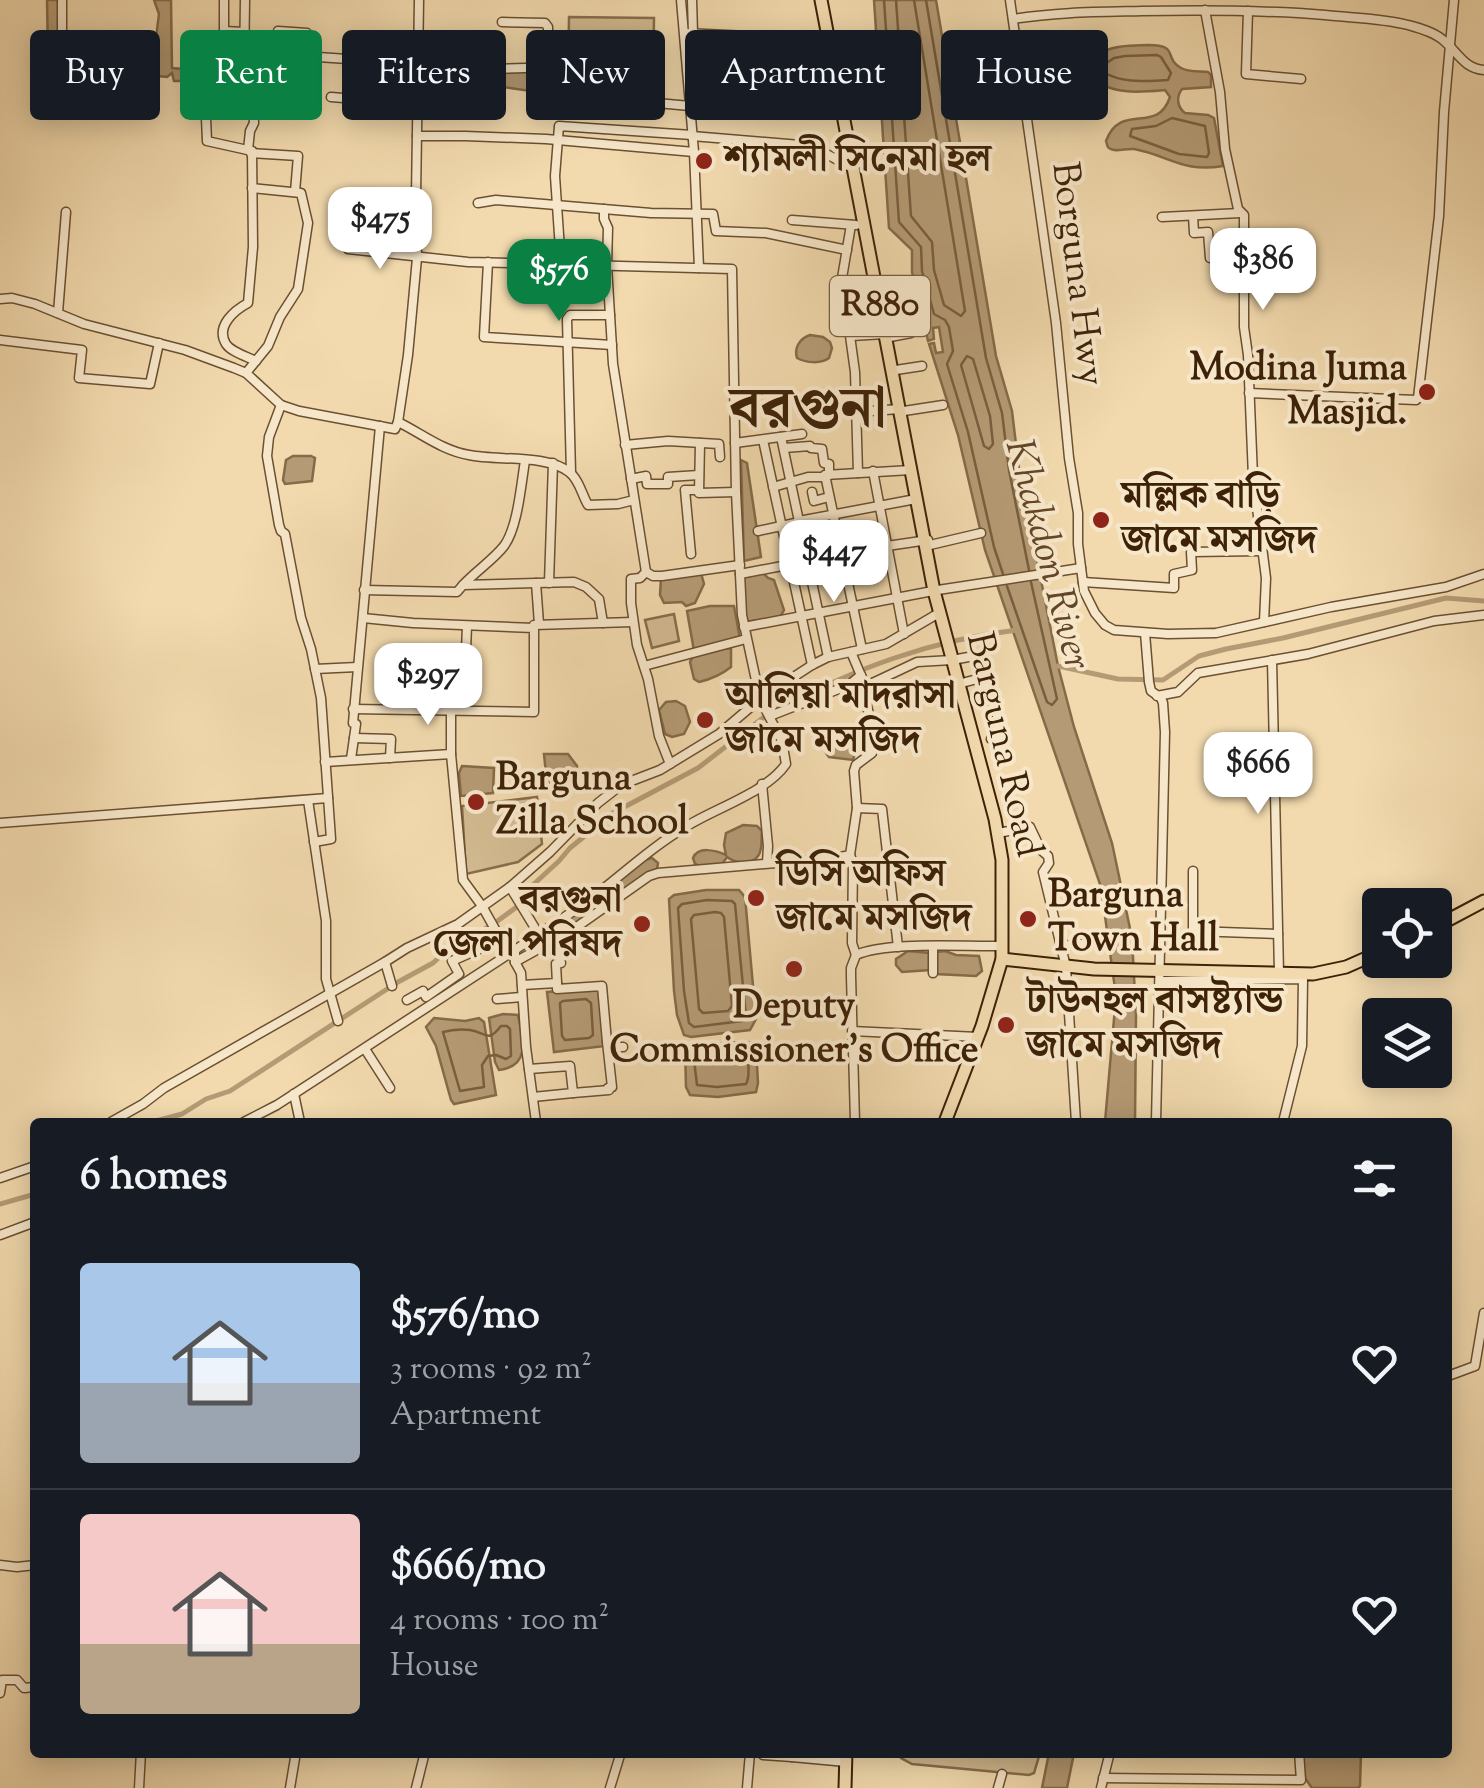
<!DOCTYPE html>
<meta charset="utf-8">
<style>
:root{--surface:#171b24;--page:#242831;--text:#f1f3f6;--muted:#9ea1a6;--line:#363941;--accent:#0b8043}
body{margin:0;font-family:"Sorts Mill Goudy","Noto Serif Bengali",serif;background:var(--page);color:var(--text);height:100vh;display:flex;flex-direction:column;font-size:38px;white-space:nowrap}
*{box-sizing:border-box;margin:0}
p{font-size:32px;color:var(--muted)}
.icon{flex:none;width:55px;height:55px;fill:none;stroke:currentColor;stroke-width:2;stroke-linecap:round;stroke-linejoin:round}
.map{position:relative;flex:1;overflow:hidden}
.panel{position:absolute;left:30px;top:1118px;width:1422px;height:640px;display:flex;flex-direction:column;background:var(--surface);border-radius:10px;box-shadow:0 5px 25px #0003}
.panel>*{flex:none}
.guide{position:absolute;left:30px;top:30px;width:1425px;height:90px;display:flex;gap:20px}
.fabs{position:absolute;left:1362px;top:888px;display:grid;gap:20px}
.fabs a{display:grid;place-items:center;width:90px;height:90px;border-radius:10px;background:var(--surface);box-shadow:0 5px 25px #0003;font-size:50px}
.price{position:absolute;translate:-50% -85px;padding:0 22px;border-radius:20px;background:#fff;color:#222;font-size:32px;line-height:65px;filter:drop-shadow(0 2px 5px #0008)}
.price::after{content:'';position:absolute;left:50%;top:60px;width:30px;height:22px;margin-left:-15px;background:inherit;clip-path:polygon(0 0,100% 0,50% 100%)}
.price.selected{background:var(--accent);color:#fff}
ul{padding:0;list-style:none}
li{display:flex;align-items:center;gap:30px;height:250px;padding:0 50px}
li+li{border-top:2px solid var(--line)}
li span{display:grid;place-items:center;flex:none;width:280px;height:200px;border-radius:10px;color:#555}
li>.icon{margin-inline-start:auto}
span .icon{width:120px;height:120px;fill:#fffc;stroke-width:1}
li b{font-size:42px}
h2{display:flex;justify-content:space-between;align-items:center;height:120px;padding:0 50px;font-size:42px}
.pill{padding:0 35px;border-radius:10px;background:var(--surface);box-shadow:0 5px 25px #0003;font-size:35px;line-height:90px}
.pill.selected{background:var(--accent);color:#fff}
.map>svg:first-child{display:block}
.green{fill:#d3bb92;stroke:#886e4c;stroke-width:2.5}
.water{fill:#b59b75;stroke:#856b49;stroke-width:2.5}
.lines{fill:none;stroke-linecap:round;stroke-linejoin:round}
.shore{stroke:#7a5e3e;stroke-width:2.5}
.canal{stroke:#b59b75;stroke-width:5}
.minor-casing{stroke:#6b5031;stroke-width:11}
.major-casing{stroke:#3e2207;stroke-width:15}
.minor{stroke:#f7e7ca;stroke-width:8}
.major{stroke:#f2daae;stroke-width:11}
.poi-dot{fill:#8f2418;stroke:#f7e7ca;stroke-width:4}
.labels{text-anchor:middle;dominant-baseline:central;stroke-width:8;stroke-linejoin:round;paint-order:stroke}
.shield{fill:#f7e7ca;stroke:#765d42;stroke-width:2.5}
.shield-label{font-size:35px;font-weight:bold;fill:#3e2207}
.poi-label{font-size:38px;font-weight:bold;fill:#3e2207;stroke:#f7e7ca;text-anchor:start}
.street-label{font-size:38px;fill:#3e2207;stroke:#f7e7ca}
.water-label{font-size:40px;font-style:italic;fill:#624628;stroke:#f7e7ca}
.town-label{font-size:58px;font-weight:bold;fill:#3e2207;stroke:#f7e7ca}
</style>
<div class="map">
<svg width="1484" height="1788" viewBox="0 0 1484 1788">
<rect width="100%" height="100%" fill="#f2daae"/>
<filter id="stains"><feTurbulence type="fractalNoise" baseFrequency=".002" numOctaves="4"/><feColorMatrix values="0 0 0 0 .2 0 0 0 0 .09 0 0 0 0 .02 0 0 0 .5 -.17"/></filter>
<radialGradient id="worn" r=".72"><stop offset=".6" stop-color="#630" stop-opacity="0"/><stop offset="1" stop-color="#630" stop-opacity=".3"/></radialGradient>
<g class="green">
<polygon points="569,17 654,18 653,85 568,83"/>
<polygon points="674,614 679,641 652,648 645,620"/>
<polygon points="537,797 542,844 518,862 466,874 462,806"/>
<polygon points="899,1753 1040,1753 1034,1773 1029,1775 912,1764 901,1758"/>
</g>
<g class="water">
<polygon points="47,0 60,0 60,56 48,57"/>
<polygon points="154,0 171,0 172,68 184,69 181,81 174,81 172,73 167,77 158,76 155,66 155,45 159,14"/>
<polygon points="874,0 936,0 996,356 1012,411 1019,469 1058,666 1074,727 1112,843 1132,938 1136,1015 1135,1122 1105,1122 1116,996 1101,887 985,550 958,435 929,344 934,343 936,353 943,352 939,327 933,328 934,339 928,341 912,272 912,250 889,228"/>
<path d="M1148 45C1180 45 1163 58 1181 68 1188 72 1199 71 1208 72L1211 75V87L1182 89C1176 97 1177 107 1185 113L1208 115 1214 118 1223 166C1182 173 1168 155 1134 149 1126 148 1115 153 1109 148 1107 147 1107 143 1106 141 1121 101 1157 136 1170 97L1165 90C1143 92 1108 96 1093 76 1094 43 1122 46 1148 45Z"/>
<polygon points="522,70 563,71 563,91 545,93 503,87 503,74 505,71"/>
<path d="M810 335 823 337 830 342 832 348 829 358C821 364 806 363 797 358 794 348 799 339 810 335Z"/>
<polygon points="293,456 311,456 315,458 312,481 285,484 283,480 286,460"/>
<polygon points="741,460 747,463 761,557 744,561"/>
<polygon points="762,572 768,578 774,580 784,610 780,617 745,622 743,575"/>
<polygon points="701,573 704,584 695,603 686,606 682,602 664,603 660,595 661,578"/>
<polygon points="710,606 734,606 740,639 694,651 687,611"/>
<path d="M726 648 731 649V667C721 675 712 679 699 682L694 679 690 662 693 656Z"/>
<polygon points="676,701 685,706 690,722 684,734 672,737 665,734 659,710 666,702"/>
<polygon points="835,735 844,735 855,741 856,750 853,760 829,757 826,753 827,741"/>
<polygon points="544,754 568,754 577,766 577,776 550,782 546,774"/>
<polygon points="462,766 494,768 493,793 461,796 459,773"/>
<path d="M743 825 757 826 762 831C761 838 763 851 758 856 751 866 735 863 727 857L722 864 700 866 695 864 693 858C698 846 715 850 726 855L724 845 726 833Z"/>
<path d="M652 858 658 863 657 869C623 892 584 926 545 939L547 933 645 860Z"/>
<polygon points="706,890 739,890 745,897 756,1019 750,1030 691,1037 684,1035 677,1015 674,991 669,899 674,895"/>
<polygon points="908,951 930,953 930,970 902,972 896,965 896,959"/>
<polygon points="945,951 956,955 979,956 982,971 976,976 935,974 937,952"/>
<polygon points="600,988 605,1046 554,1052 547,992"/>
<path d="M503 1014 518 1015C523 1040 531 1066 499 1070L495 1062 489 1018Z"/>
<polygon points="434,1018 465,1021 479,1018 484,1022 496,1095 454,1104 451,1100 436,1046 426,1027"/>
<polygon points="739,1042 753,1043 756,1048 758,1083 756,1092 718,1097 690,1095 686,1087 685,1047"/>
<polygon points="1049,1753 1074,1753 1067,1788 1042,1788"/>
<polygon points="1301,1753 1361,1753 1360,1786 1358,1788 1312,1788 1302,1774"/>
</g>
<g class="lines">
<g class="shore">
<polyline points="884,0 899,222 921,247 922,271 934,314 945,320 949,327 953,351 947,364 968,432 994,547 1003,574"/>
<polyline points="896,0 911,216 932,242 934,270 944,305 961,316 965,311 914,0"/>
<polyline points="926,0 986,358 1002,413 1009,470 1029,570"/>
<path d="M1157 55 1161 57 1171 73 1168 80C1145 81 1124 84 1103 72L1105 64 1114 58 1125 56Z"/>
<polygon points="1172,118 1205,126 1209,153 1207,157 1179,154 1130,136 1132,129 1156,126"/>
<polygon points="967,356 973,359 990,416 993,444 989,449 984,446 961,365"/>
<polyline points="1007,586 1047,702 1052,705 1057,699 1031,582"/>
<polygon points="707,900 732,901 735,904 746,1017 742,1021 694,1027 689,1023 684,991 678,908 682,904"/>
<polygon points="715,912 721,913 724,917 732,1006 728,1011 703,1013 699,1009 691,919 694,915"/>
<polygon points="586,999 591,1003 593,1035 589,1038 565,1040 562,1036 560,1003 563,1001"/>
<path d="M501 1026H507L510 1029 511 1056 506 1059 496 1055 488 1056 482 1065 484 1087 460 1091 443 1032C450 1030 462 1029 470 1030 486 1032 487 1044 501 1026Z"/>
<path d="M739 1052H745C749 1059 750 1077 746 1084L717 1087 697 1085 694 1060 696 1057Z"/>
</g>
<g class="canal">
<polyline points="1058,666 1118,679 1163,680 1199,656 1226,649 1283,638 1446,598 1484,601"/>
<path d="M778 709C854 669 931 640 1017 630"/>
<polyline points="152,1122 182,1114 206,1099 230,1091 398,982 433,963 447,950 492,925 518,906 522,895 559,861 570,848 613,813 698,768 768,714"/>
<polyline points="0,1204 35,1194"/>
</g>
<g class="minor-casing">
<g id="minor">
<polyline points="62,0 62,57"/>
<polyline points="681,0 694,152 699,268"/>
<polyline points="692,0 693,33"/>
<polyline points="1010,0 1056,323 1069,458 1078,513 1078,544 1084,591 1095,613 1105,625 1114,630 1168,634 1216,633 1331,607 1446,587 1484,574"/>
<polyline points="1205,10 1220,92 1225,149 1238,209 1244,215 1244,327 1248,355 1253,477 1266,578 1264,622"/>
<polyline points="1248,11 1246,74 1301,79"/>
<path d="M1013 19C1056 12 1098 12 1142 11 1203 10 1264 10 1325 15 1352 18 1381 18 1408 25 1419 28 1434 32 1443 40 1457 51 1464 69 1484 70"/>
<polyline points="502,22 545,23 548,27 548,68"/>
<polyline points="224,31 224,0"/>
<polyline points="685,33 830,40"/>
<polyline points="276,54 278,31 307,33"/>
<polyline points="244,69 245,0"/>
<polyline points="223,70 224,31 245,32"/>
<polyline points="688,70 731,71"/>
<polyline points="783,78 836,76"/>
<polyline points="331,97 418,104"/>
<polyline points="417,136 465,136 546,139 694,152"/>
<polyline points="692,136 812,146 852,168"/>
<polyline points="248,150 250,131 254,123 252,68"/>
<polyline points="251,153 298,156 295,192"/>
<polyline points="478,203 496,200 651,213 713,214 716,231 766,233 847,250"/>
<polyline points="604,209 604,219 608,228 607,266 613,364 646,572"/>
<polyline points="1193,216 1194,233 1208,232 1210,258 1282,256"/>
<polyline points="1162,217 1240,213"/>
<polyline points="792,220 856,225"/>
<polyline points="851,225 842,278 855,372 858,473"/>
<polyline points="1246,244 1282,245"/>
<path d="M348 249 468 262 732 269 736 492 742 615 760 699 782 741 786 764C767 792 716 808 687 826 653 846 624 873 593 897 568 916 541 932 515 950V962"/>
<polyline points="488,262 484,337 612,345"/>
<polyline points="561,264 555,176 559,126 692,135"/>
<polyline points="0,299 12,298 35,304 84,324 185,350 234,368 246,373 281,405 299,411 395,429 398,422"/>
<polyline points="58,313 66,212"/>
<polyline points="851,336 885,334"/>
<polyline points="890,337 911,333 909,322"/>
<polyline points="0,340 82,350 79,378 150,384 159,343"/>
<path d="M256 361C248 357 231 352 226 344 215 326 235 310 248 303L253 247 252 151 207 141 205 95H201L197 90 199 76 203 70 273 67 274 54 494 69 559 67 565 71 566 95 571 98 613 99 690 106"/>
<polyline points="896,370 922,366"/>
<polyline points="246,373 268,346 280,317 298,289 308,223 301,193 252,188"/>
<polyline points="1249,393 1416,400 1418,398 1439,216 1444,112 1454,0"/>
<polyline points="281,405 269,437 267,456 279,525 281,531 285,534 301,618 311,649 321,698 331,839 314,842"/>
<polyline points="904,411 943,405"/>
<polyline points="856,412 900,409"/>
<polyline points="398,422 408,355 417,258 416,197 419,0"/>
<path d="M398 422C421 433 443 451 469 455 497 461 546 454 569 472 579 479 582 495 588 505L618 504 634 500"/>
<polyline points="781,437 828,657"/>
<polyline points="763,440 812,665"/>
<polyline points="700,443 699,493 736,492"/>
<polyline points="735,443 802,434"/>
<polyline points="625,445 668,441 719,444 720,457"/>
<polyline points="784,448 810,446 811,448 822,449 824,463 829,464 829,475"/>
<polyline points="873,471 904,634"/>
<polyline points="571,473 567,319 570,315 610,315"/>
<polyline points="631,479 646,476 647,484 668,484 668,477 699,475"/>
<polyline points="773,487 808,477 825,477"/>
<polyline points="812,492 814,501 829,497"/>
<polyline points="799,521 916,499"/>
<polyline points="758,531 800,522"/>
<polyline points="930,545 981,533"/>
<polyline points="691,554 685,490 699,490"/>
<polyline points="646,572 640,578 631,579 631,603 637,645 648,679 659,736 670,764"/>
<polyline points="646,572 653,576 662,576 740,565"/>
<polyline points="740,574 887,546 928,540"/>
<polyline points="1083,582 1174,588 1174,574 1192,570 1191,552 1261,551"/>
<polyline points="536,583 539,624"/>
<polyline points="549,583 553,463"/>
<path d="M463 585C476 571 493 560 504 546 518 527 521 484 525 461"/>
<polyline points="364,590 457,592 463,585 574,582 586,587 599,599 603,623"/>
<polyline points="744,627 938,590 1081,568"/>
<polyline points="534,628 534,625 633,622"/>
<polyline points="1145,633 1149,682 1151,691 1161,698 1163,703 1165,732 1156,1122"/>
<polyline points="862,649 825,475 911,470"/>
<polyline points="466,650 467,626"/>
<polyline points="851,652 862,678"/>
<polyline points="1272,660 1279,973"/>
<polyline points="644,666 746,639"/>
<polyline points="315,669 357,667"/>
<polyline points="958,684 981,678 998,718"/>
<polyline points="1157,696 1178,692 1198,673 1308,654 1434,621 1484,615"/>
<polyline points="353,709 534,712 534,628 413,623 363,618"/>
<polyline points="770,716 849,685 861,675"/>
<polyline points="354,738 391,739 390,758"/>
<polyline points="991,739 1002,735"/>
<polyline points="451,754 463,880 482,906 509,954"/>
<polyline points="351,759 356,724 353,723 380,426"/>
<polyline points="325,762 451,754 451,709"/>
<polyline points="762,784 768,846 767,863"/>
<polyline points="308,800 326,921 326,979 338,1021"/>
<polyline points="857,808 882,809 898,947"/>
<polyline points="0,823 328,798"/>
<polyline points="998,833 1030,827 1041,850 1048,856 1049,863 1043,872 1066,967 1076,1122"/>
<polyline points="850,855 853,863 852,943 856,955"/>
<polyline points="1193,871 1193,931 1278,934"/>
<polyline points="510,887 550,852 598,803 621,785 660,770 719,734 760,699 812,665 828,657 886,644 939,613"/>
<polyline points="1062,946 1097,942"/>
<path d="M515 962 571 931 649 876 658 873 836 858 850 855 857 808 854 771 856 765 872 753C876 731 868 712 863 691L866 686 917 662 952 660 974 656 981 678"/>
<polyline points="515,962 521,973 526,1047 536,1122"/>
<polyline points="933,973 933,947"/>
<polyline points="1160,981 1303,979 1302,1046 1283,1122"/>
<polyline points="557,983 557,989 602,986 607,1042 613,1047 623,1047"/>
<polyline points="522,985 557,983 556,964 561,963 556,939"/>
<polyline points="392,986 385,962 407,948 458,924 510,887 541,938"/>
<polyline points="497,999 522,997"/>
<polyline points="407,1000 423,991 426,997 459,974 452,961 500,940"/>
<polyline points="852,1031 978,1037"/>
<polyline points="365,1049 390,1088"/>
<polyline points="529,1069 570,1066 573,1093 533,1097"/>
<polyline points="573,1093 609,1090 608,1088 612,1087 607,1042"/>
<polyline points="294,1094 300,1122"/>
<polyline points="111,1122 143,1104 164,1088 385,962"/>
<polyline points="244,1122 277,1105 515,950"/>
<path d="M855 1122 851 976V968L856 955C887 941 964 947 1001 946"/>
<polyline points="0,1178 35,1166"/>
<polyline points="0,1235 35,1222"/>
<polyline points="1448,1376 1475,1366 1484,1313"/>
<polyline points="0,1565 17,1567 35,1565"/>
<polyline points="0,1693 2,1680 17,1680 24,1688 35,1687"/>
<polyline points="763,1752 763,1755 792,1757"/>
<polyline points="792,1752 792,1757 846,1762"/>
<polyline points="1103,1778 1301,1780 1299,1752"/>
<polyline points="139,1788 141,1752"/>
<polyline points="290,1788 296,1752"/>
<polyline points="416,1788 425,1752"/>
<polyline points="610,1788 621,1752"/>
<polyline points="747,1788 750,1753"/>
<polyline points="998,1788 1002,1774"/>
<polyline points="1101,1788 1110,1752"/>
</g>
</g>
<g class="major-casing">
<g id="major">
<polyline points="821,0 934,591 995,819 1002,860 1002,959 982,1026 945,1122"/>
<polyline points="1435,927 1484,901"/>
<polyline points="1002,959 1094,969 1313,974 1346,967 1380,952"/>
<polyline points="845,1788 846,1752"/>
</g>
</g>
<use href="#minor" class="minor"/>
<use href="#major" class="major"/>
</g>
<g class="poi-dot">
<circle cx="704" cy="161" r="10"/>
<circle cx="1427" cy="392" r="10"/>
<circle cx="1101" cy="520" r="10"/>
<circle cx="705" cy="720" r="10"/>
<circle cx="476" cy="802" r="10"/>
<circle cx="756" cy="898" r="10"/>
<circle cx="1028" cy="919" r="10"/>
<circle cx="642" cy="924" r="10"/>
<circle cx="794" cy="969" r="10"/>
<circle cx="1006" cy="1025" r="10"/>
</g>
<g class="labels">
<rect class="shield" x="830" y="276" width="100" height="60" rx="8"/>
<g class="shield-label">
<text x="880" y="306">R880</text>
</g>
<g class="poi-label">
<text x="724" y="161">শ্যামলী সিনেমা হল</text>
<text x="1407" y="370" text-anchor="end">Modina Juma<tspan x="1407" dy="44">Masjid.</tspan></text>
<text x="1121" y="498">মল্লিক বাড়ি<tspan x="1121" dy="44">জামে মসজিদ</tspan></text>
<text x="725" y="698">আলিয়া মাদরাসা<tspan x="725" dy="44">জামে মসজিদ</tspan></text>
<text x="496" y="780">Barguna<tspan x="496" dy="44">Zilla School</tspan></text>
<text x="776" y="876">ডিসি অফিস<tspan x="776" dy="44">জামে মসজিদ</tspan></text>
<text x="1048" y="897">Barguna<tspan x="1048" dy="44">Town Hall</tspan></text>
<text x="622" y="902" text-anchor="end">বরগুনা<tspan x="622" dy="44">জেলা পরিষদ</tspan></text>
<text x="1026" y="1003">টাউনহল বাসষ্ট্যান্ড<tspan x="1026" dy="44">জামে মসজিদ</tspan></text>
<text x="794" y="1008" text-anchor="middle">Deputy<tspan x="794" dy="44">Commissioner's Office</tspan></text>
</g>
<g class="street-label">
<text transform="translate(1076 274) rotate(83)">Borguna Hwy</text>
<text transform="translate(1002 745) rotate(77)">Barguna Road</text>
</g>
<g class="water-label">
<text transform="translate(1046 555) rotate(75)">Khakdon River</text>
</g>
<g class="town-label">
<text x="808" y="412">বরগুনা</text>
</g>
</g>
<rect width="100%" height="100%" filter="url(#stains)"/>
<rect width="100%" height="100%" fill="url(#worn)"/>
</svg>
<div class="fabs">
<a><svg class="icon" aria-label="locate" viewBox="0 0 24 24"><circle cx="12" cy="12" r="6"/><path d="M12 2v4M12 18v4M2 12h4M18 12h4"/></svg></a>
<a><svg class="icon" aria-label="layers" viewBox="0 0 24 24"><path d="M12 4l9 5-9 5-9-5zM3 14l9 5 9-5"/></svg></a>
</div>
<b class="price" style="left:380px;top:272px">$475</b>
<b class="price" style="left:1263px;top:313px">$386</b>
<b class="price selected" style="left:559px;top:324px">$576</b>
<b class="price" style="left:834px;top:605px">$447</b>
<b class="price" style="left:428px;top:728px">$297</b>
<b class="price" style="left:1258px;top:817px">$666</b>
<div class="guide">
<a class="pill">Buy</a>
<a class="pill selected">Rent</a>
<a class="pill">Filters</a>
<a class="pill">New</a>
<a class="pill">Apartment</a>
<a class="pill">House</a>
</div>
<section class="panel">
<h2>6 homes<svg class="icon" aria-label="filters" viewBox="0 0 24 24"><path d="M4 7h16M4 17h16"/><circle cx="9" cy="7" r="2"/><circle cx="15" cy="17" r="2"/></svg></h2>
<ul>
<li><span style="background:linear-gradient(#a9c7e8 60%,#9aa5b1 0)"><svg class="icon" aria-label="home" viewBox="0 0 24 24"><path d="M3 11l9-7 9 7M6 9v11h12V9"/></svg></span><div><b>$576/mo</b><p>3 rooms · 92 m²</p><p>Apartment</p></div><svg class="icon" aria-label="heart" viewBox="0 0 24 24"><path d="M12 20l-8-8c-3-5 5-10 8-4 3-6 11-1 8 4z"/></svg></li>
<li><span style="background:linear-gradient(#f6c9c9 65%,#b9a48a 0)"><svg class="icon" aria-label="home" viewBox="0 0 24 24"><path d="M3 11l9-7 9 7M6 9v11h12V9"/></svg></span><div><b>$666/mo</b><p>4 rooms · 100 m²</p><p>House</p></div><svg class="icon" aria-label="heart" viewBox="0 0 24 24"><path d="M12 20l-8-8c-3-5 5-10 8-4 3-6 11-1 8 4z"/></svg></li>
</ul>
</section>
</div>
